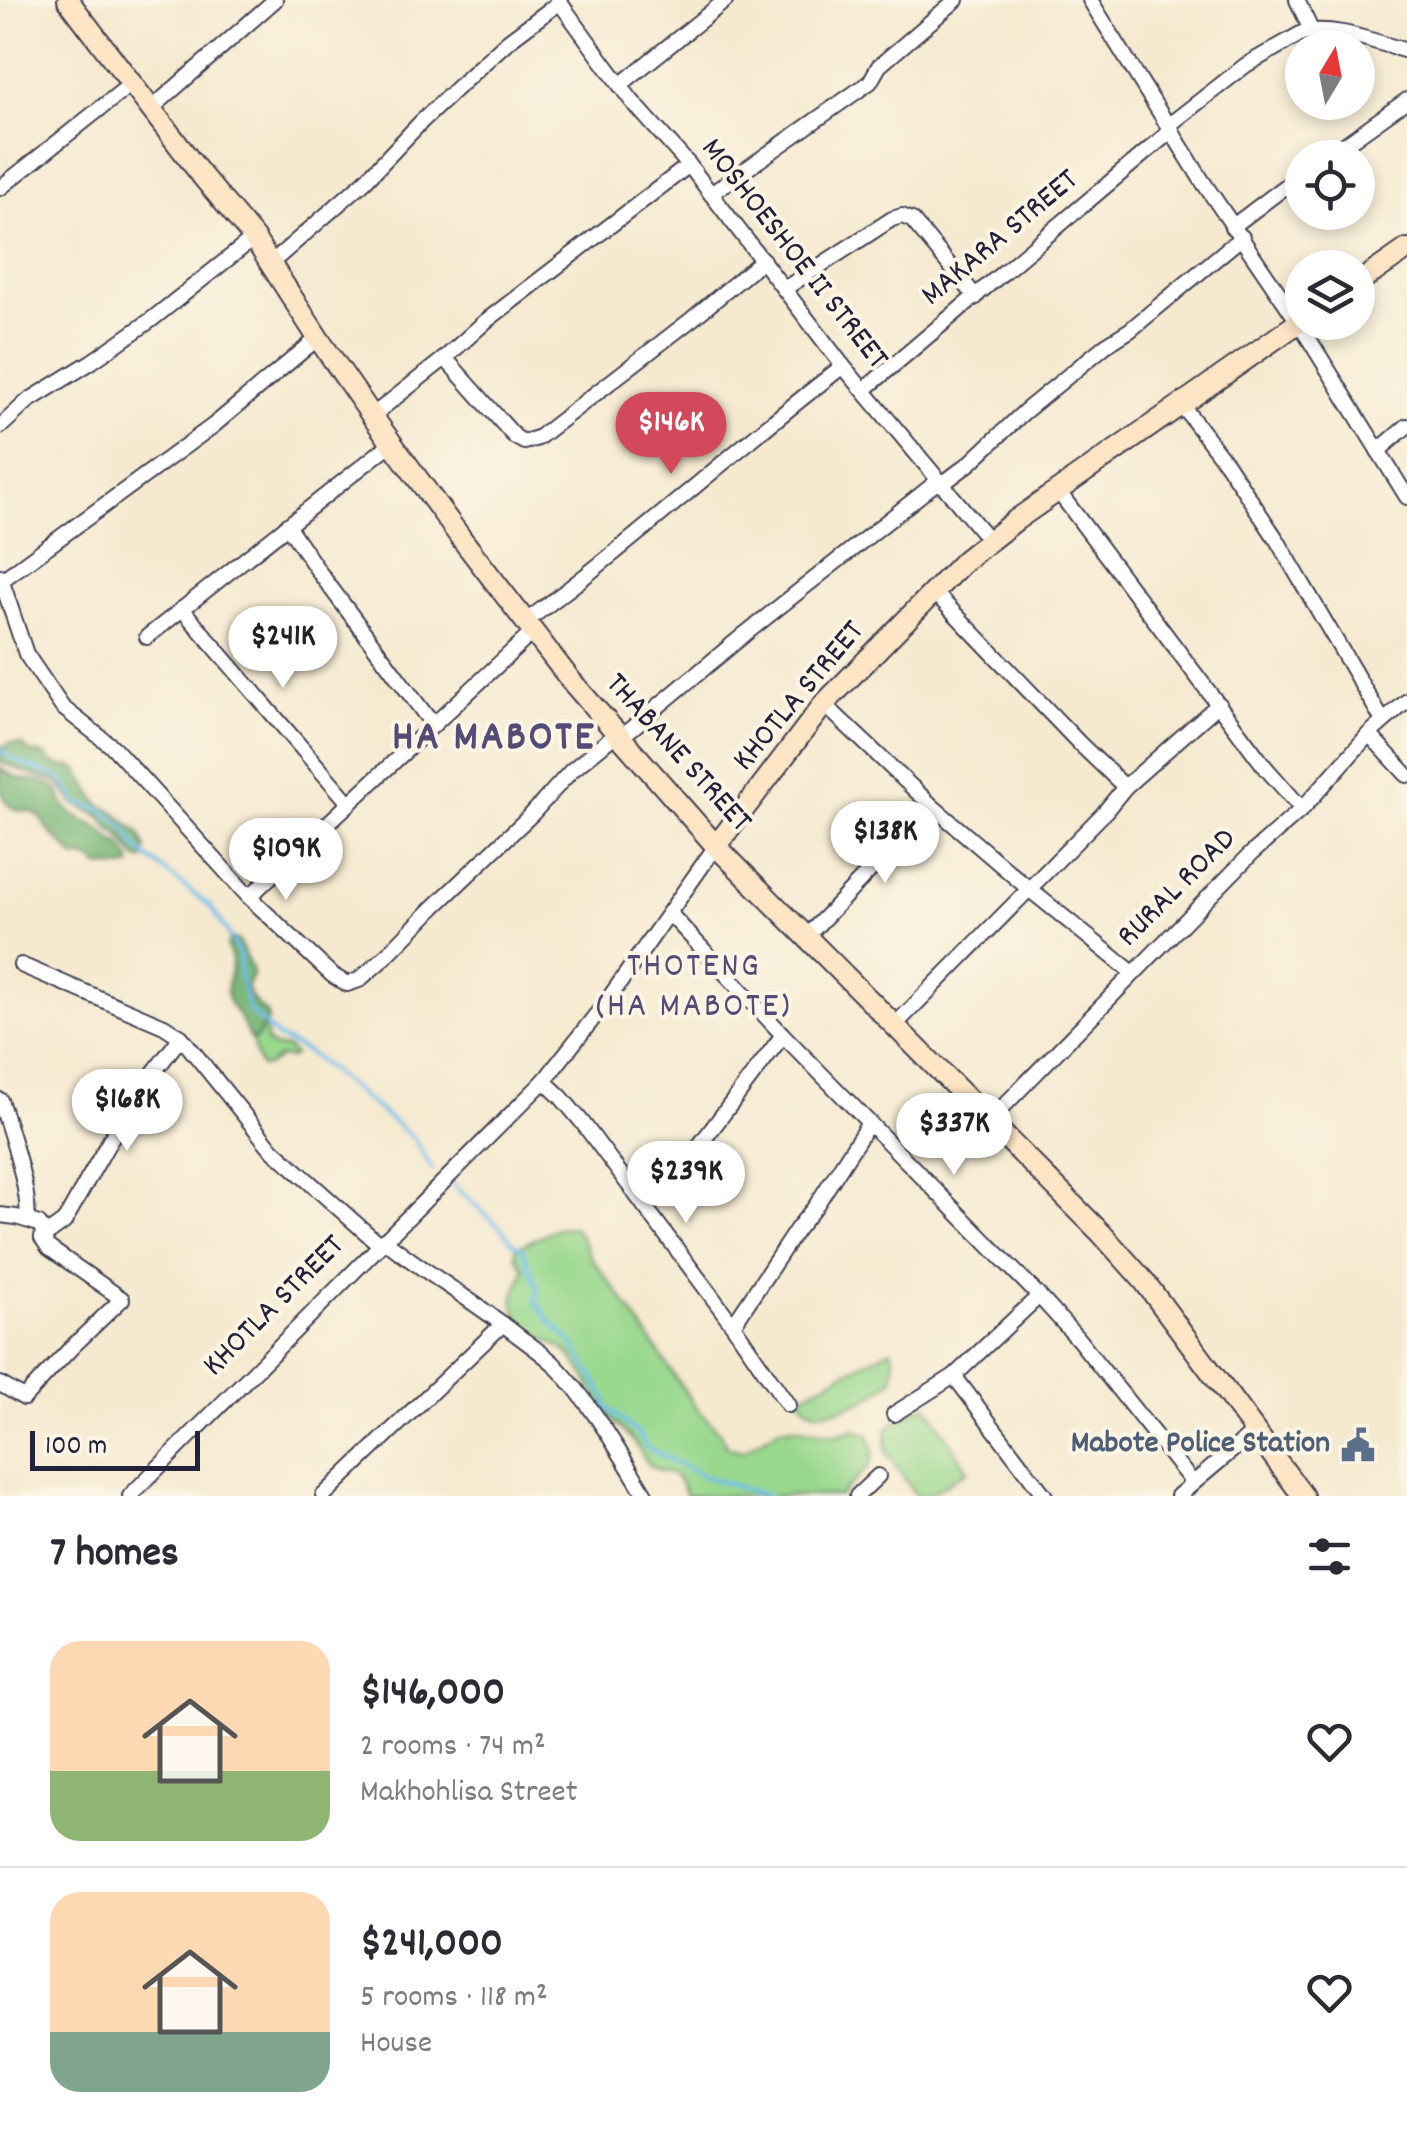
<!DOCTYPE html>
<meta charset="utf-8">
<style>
:root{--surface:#fff;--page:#f2f2f3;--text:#2b2b33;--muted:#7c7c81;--line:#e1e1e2;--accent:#d1495b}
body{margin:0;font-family:Dekko,sans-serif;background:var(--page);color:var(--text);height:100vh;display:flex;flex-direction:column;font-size:38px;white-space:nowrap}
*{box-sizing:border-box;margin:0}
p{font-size:32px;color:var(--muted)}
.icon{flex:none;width:55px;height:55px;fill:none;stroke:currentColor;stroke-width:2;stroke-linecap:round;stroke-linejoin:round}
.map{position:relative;height:1496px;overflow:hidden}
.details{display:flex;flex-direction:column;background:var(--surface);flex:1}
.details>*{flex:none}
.needle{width:65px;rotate:10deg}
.buttons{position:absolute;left:1285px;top:30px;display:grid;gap:20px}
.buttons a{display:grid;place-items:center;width:90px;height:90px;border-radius:50%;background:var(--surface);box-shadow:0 5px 15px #0003;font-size:50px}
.scale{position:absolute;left:30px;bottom:25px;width:170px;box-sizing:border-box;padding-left:10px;border:5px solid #22223b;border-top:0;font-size:28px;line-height:35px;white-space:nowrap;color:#22223b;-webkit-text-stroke:8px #fcf5e5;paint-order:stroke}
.price{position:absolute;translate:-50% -85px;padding:0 22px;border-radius:35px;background:#fff;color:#222;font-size:32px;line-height:65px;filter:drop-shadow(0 2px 5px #0008)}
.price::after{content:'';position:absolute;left:50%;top:60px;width:30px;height:22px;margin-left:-15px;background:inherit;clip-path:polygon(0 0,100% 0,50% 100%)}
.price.on{background:var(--accent);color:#fff}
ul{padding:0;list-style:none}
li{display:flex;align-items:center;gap:30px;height:250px;padding:0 50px}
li+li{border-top:2px solid var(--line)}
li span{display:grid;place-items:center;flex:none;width:280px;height:200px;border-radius:30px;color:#555}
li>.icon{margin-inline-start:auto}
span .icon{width:120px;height:120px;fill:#fffc;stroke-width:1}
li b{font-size:42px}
h2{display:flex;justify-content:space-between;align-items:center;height:120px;padding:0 50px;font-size:42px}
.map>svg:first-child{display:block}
.green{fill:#9ad88e;stroke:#5e7d64;stroke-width:2.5}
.forest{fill:#7bb879;stroke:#4e6d5a;stroke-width:2.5}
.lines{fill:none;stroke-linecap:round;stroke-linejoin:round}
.stream{stroke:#72beec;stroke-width:4}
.street-casing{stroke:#424051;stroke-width:18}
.secondary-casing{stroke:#424051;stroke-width:24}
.street{stroke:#fff;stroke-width:14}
.secondary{stroke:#fde5c5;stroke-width:20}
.labels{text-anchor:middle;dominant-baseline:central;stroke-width:8;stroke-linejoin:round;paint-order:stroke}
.street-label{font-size:32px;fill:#22223b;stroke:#fcf5e5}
.service-label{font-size:32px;font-weight:bold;fill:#4e5e75;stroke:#fcf5e5;text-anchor:end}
.neighbourhood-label{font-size:35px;letter-spacing:2.5px;fill:#544c76;stroke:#fcf5e5}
.district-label{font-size:42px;font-weight:bold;letter-spacing:2.5px;fill:#544c76;stroke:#fcf5e5}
</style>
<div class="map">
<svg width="1407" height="1496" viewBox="0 0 1407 1496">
<rect width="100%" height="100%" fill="#fcf5e5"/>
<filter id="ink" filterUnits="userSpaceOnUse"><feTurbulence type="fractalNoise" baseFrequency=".01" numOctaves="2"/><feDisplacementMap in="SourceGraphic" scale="20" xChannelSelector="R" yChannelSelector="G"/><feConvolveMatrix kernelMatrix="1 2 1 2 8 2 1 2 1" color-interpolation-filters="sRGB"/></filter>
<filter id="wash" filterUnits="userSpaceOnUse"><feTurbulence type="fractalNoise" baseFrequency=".0048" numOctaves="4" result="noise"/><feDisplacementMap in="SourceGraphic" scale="40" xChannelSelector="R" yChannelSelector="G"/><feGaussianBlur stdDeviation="2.25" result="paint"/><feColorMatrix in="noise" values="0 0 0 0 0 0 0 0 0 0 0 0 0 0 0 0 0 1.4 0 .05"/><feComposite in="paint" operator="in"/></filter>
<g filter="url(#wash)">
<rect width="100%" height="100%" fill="#f5e9cf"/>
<g class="green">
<path d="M263 1029 266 1033V1041L273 1047 287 1048 294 1055 291 1058 280 1057 267 1066 261 1067C254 1058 256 1049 251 1039L253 1040Z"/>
<path d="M573 1227 581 1237 591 1258 624 1301 695 1406 720 1433 727 1447 743 1451 780 1428 795 1427 837 1435 856 1429 869 1435 874 1451 870 1465 840 1496H686C674 1462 665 1480 648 1463 643 1458 640 1449 635 1443 625 1431 612 1421 603 1408 592 1391 584 1370 570 1355 554 1339 526 1336 516 1313 509 1297 521 1284 524 1269L516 1256V1248L557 1228Z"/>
<path d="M891 1349 895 1360 893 1379C885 1386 876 1395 866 1399 847 1408 808 1423 800 1396Z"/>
<polygon points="927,1405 968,1470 927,1496 916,1496 887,1453 886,1441 888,1427 908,1413"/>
</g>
<g class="forest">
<path d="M12 743 23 745 29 752 46 755 51 762 60 766 75 767C85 778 89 791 98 802 107 812 102 804 113 811 123 817 128 827 139 832L146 849 143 860 137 859 121 837 109 828 102 817 73 803 58 782 30 774 0 762V747Z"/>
<path d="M0 767C23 786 30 775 51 785 61 790 59 794 63 803 71 818 89 821 101 830 108 836 111 841 120 844L131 860V866L123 868 98 866C92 857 84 857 75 858 67 846 55 839 47 828 43 823 43 819 38 815 33 811 28 811 23 811 0 808 0 787 0 767Z"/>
<path d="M231 938 238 941 252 969V976L246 987C250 998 258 1007 267 1014L268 1021 260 1031 258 1037 250 1039C246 1032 243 1023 239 1016 235 1009 228 1005 227 995 225 975 239 969 227 947Z"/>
</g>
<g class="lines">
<g class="stream">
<polyline points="0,749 14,760 62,779 77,803 101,809 127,830 137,849 210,906 228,933 240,956 240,977 249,1010 277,1037 309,1053 413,1138 432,1169"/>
<polyline points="452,1184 501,1228 513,1243 522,1248 538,1289 536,1302 551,1322 572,1343 606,1399 606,1406 640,1436 647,1448 703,1476 768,1496"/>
</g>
</g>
</g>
<g filter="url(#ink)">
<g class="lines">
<g class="street-casing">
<g id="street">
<polyline points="558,0 631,100 689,165 843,366 989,540"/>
<polyline points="1090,0 1201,179 1299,323 1407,497"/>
<polyline points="1297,0 1311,30"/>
<polyline points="620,85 726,0"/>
<polyline points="151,109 275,0"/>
<path d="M1169 125 1246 65 1302 33C1332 24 1377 43 1407 51"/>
<polyline points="1326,158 1407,100"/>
<polyline points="0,188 131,84"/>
<polyline points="711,194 870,82 879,66 956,0"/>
<polyline points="1232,227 1302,174"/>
<polyline points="270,264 365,181 421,122 475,71 508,41 560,2"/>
<polyline points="784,289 892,219 902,216 912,220 976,297"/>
<polyline points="445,358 515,437 524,442 538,438 692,319 763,260"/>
<polyline points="864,390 1172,130"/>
<polyline points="1181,404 1226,463 1277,540 1383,721"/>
<polyline points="372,416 445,358 486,321 689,165"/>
<polyline points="0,427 28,401 91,362 151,320 254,238"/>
<polyline points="1378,451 1407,426"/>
<polyline points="941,485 970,463 1024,412 1106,345 1130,330 1242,237"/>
<polyline points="1058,491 1265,767 1302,809"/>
<polyline points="287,525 319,572 433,725"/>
<polyline points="0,576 26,654 62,707 114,748 249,897 332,975 347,984 359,980 383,959 434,907 532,814 571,771 616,734"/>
<polyline points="2,580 214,425 318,338"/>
<polyline points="934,592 1080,744 1125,787"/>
<polyline points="182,609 349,803"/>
<path d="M525 622C635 541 735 449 843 366"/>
<polyline points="147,637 393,442"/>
<polyline points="824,704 932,806 1029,889 1133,973"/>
<polyline points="1369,734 1407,775"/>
<polyline points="620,738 745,634 938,481"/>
<polyline points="249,897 533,632"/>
<polyline points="669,913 783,1035 1039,1296 1078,1339 1193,1483"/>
<polyline points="807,936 932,806"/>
<polyline points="21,965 164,1026 181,1037 270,1147 380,1245"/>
<polyline points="896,1024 1103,814 1125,787 1219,704"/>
<polyline points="544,1081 561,1097 582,1122 733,1325 788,1405"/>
<path d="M0 1100C9 1128 31 1192 27 1219"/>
<polyline points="990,1120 1251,854 1302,809 1369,734 1407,701"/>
<polyline points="645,1207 680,1171 783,1035"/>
<polyline points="0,1215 16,1217 39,1224 43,1230 42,1238 49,1248 122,1299 73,1346 24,1398 0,1384"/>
<polyline points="42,1238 64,1222 132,1101 181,1037"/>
<path d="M384 1240C427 1274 474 1301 517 1335 529 1344 542 1353 553 1363 591 1402 618 1450 646 1496"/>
<polyline points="733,1325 797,1229 815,1207 869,1123"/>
<polyline points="954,1376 1045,1496"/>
<polyline points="894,1414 954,1376 1039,1296"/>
<polyline points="130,1496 544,1081 607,1001 716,846"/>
<polyline points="323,1496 503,1324"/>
<polyline points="857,1496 878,1476"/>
<polyline points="1178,1496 1255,1431"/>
</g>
</g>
<g class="secondary-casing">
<g id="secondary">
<polyline points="68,0 202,176 254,238 318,338 372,416 461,538 572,682 716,846 1101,1233 1144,1281 1303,1496"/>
<polyline points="1358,283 1407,249"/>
<polyline points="716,846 824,704 965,560 1016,520 1302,320"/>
</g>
</g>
<use href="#street" class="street"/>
<use href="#secondary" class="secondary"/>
</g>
</g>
<defs>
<g id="civic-bare" transform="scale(2.7)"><path d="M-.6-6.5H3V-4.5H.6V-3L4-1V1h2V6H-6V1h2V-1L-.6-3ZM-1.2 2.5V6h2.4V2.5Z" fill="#5c6f8a" stroke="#fcf5e5" stroke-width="2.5" paint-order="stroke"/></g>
</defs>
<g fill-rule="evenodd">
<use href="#civic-bare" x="1358" y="1445"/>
</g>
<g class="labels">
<g class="street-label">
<text transform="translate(1001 239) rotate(-40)">MAKARA STREET</text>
<text transform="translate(793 255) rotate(52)">MOSHOESHOE II STREET</text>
<text transform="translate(800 697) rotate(-50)">KHOTLA STREET</text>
<text transform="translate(677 754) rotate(48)">THABANE STREET</text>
<text transform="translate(1178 889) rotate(-45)">RURAL ROAD</text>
<text transform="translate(275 1307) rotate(-45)">KHOTLA STREET</text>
</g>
<g class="service-label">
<text x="1330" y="1445">Mabote Police Station</text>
</g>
<g class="neighbourhood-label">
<text x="694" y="968">THOTENG<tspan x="694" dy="40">(HA MABOTE)</tspan></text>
</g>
<g class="district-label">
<text x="494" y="740">HA MABOTE</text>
</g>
</g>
</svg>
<div class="buttons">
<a><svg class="needle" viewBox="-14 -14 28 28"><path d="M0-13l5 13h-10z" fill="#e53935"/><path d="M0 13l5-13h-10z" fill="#7c7c81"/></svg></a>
<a><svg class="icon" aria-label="locate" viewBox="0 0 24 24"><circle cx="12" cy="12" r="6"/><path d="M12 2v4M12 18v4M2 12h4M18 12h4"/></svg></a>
<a><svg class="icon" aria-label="layers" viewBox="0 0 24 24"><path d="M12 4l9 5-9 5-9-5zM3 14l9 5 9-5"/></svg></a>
</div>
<div class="scale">100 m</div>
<b class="price on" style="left:671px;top:477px">$146K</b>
<b class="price" style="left:283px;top:691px">$241K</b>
<b class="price" style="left:885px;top:886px">$138K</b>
<b class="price" style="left:286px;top:903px">$109K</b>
<b class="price" style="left:127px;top:1154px">$168K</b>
<b class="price" style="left:954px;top:1178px">$337K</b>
<b class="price" style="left:686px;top:1226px">$239K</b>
</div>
<section class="details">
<h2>7 homes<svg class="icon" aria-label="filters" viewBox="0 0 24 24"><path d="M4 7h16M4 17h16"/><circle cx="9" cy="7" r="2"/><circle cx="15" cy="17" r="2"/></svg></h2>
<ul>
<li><span style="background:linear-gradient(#ffd9b3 65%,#8fb573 0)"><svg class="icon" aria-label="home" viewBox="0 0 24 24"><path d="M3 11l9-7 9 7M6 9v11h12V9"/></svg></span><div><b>$146,000</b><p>2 rooms · 74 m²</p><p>Makhohlisa Street</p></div><svg class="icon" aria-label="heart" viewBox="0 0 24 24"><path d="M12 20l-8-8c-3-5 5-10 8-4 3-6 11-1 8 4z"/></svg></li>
<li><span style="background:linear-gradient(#ffd9b3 70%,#7fa58c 0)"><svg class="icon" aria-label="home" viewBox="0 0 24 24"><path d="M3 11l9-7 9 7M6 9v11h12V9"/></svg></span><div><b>$241,000</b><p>5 rooms · 118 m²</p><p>House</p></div><svg class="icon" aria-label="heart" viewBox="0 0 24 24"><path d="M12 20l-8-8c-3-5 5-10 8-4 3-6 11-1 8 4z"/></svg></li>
</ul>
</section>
